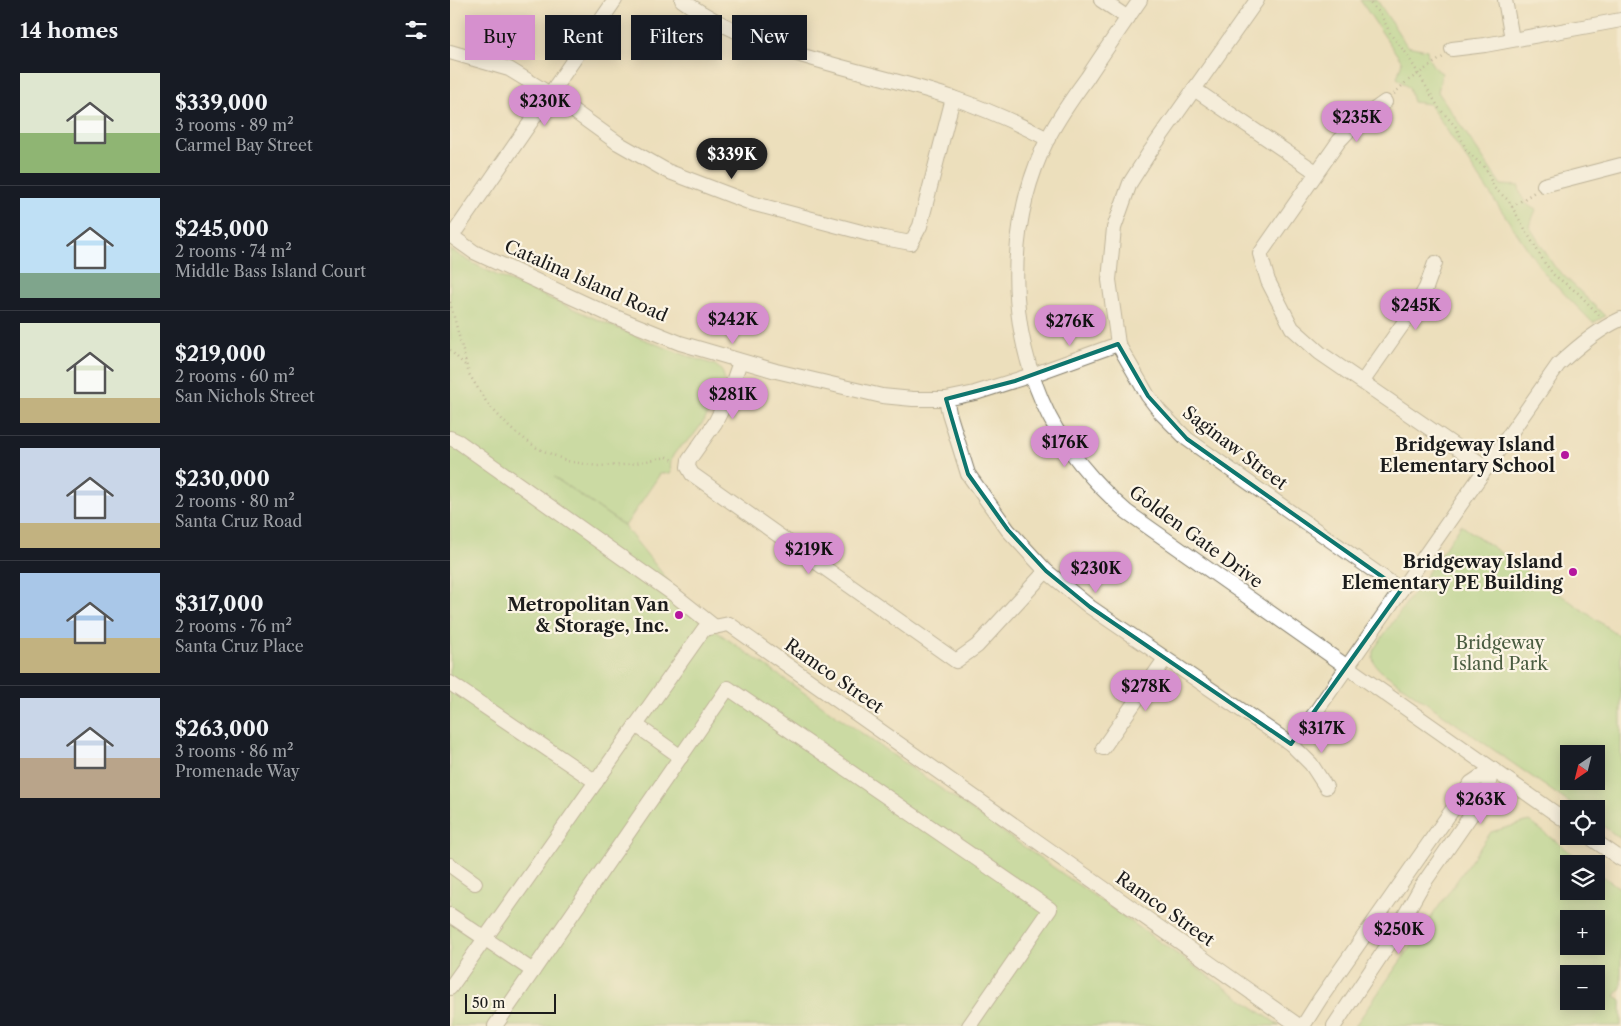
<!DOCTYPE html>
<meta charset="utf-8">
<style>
:root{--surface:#171b24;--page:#242831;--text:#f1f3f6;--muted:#9ea1a6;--line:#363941;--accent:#d690ce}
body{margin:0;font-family:"Libre Caslon Text",serif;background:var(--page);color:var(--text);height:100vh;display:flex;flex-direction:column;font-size:19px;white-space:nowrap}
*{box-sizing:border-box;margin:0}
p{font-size:16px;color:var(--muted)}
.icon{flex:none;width:28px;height:28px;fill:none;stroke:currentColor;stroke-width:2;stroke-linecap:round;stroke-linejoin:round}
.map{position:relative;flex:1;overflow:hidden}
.side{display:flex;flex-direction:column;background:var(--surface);width:450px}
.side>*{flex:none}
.hud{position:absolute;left:15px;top:15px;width:475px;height:45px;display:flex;gap:10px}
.needle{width:32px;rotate:215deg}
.fabs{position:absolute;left:1110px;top:745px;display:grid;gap:10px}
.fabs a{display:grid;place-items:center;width:45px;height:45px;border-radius:0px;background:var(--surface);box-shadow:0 2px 12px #0003;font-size:25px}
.scale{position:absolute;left:15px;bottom:12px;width:91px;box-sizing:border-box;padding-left:5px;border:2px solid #1c1c1c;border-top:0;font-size:14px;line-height:18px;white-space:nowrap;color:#1c1c1c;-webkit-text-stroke:4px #fcf5e5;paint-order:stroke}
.price{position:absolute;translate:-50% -42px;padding:0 11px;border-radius:18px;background:var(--accent);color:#111;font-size:16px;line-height:32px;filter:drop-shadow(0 1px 2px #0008)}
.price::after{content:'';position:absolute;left:50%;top:30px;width:15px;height:11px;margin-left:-8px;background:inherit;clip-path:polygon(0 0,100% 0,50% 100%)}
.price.active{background:#222;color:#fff}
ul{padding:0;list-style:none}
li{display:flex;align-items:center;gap:15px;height:125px;padding:0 20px}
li+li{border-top:1px solid var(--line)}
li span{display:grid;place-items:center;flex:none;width:140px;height:100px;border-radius:0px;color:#555}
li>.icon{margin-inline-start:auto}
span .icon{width:60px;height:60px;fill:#fffc;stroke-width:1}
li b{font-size:21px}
h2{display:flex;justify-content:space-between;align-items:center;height:60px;padding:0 20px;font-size:21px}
.pill{padding:0 18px;border-radius:0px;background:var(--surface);box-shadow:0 2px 12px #0003;font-size:18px;line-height:45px}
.pill.active{background:var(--accent);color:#111}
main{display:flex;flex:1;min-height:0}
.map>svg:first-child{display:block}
.green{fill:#a3d685;stroke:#607950;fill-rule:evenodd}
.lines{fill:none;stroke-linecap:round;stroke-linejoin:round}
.minor-casing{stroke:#847e6c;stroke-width:16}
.path{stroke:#847e6c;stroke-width:2.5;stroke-dasharray:1 4;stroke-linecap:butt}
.minor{stroke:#fff;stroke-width:14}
.marked{fill:none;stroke:#0f766e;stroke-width:4;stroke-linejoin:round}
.poi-dot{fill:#b5179e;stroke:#fcf5e5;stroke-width:2}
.labels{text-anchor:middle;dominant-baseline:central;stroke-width:4.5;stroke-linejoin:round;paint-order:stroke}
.street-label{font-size:18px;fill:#1c1c1c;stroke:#fcf5e5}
.poi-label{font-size:18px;font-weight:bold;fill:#1c1c1c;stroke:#fcf5e5;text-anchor:end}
.park-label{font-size:18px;fill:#4b5d41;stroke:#fcf5e5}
</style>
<main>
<section class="side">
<h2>14 homes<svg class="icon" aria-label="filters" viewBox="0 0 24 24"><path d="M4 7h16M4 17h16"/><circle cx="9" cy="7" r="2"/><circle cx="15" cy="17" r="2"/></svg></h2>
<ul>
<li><span style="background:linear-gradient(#dfe7d0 60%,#8fb573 0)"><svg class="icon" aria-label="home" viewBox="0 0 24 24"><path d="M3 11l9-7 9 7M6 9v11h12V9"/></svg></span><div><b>$339,000</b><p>3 rooms · 89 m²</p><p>Carmel Bay Street</p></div></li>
<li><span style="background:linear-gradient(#bfe0f5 75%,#7fa58c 0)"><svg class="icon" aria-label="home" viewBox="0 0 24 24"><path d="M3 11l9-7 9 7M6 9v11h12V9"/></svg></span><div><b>$245,000</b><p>2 rooms · 74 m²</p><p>Middle Bass Island Court</p></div></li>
<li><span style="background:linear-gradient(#dfe7d0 75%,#c2b280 0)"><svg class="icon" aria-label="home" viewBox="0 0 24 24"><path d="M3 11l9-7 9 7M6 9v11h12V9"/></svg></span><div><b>$219,000</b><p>2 rooms · 60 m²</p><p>San Nichols Street</p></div></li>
<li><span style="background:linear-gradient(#c9d6e8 75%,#c2b280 0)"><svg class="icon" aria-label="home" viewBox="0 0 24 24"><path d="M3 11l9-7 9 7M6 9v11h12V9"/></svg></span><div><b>$230,000</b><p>2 rooms · 80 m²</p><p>Santa Cruz Road</p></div></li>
<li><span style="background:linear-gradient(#a9c7e8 65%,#c2b280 0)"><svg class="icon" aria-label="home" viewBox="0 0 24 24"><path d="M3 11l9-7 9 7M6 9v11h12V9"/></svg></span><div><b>$317,000</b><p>2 rooms · 76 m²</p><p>Santa Cruz Place</p></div></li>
<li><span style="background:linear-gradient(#c9d6e8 60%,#b9a48a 0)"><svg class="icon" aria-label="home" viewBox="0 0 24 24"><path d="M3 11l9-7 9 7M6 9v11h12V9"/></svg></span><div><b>$263,000</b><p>3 rooms · 86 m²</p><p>Promenade Way</p></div></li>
</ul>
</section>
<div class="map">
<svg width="1171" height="1026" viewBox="0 0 1171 1026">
<rect width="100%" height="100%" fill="#fcf5e5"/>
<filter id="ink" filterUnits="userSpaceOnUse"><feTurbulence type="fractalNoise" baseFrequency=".02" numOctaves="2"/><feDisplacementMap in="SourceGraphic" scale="10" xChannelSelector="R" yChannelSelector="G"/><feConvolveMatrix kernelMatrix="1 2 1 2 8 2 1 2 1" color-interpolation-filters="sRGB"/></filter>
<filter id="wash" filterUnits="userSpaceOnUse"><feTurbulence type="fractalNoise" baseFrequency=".0096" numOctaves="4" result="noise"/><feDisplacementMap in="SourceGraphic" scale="20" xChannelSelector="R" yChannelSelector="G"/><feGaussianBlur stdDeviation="1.12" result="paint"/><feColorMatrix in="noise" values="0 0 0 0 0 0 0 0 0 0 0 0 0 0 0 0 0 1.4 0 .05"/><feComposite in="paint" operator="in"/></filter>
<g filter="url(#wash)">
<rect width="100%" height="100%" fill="#ecdfbc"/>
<g class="green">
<path d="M910 0H927L957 46 977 50C978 60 983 68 992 73L988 92 1051 185 1069 186C1070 198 1076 205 1086 210L1079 226 1104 266 1155 316 1143 323 1094 273 979 104 963 102 959 88 947 78 952 62Z"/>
<path d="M0 249C30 270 65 283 99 298 153 322 207 347 265 365 269 368 273 371 274 377 276 390 250 428 241 438 235 444 228 447 224 454 220 460 220 466 221 473L210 474 175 526 104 477 173 525 250 620 830 1026H0Z"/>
<path d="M1011 525 1171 637V839L1146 821V809H1128L931 671C924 665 921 658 924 649ZM1119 754H1146V781H1119Z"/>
<path d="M1079 821 1136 864H1119V891H1146V871L1171 889V987L1165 996 1171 1000V1026H905L1041 832ZM1119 919H1146V946H1119ZM1119 974H1146V1001H1119Z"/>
</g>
</g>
<g filter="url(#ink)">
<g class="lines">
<g class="minor-casing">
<g id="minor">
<path d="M232 0C312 57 412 68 503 98 536 109 567 123 598 139"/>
<polyline points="651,0 678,18"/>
<path d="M690 0C672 26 654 52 637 78 623 97 609 117 598 138 555 225 556 329 599 416 618 453 646 485 677 512L1119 823"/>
<polyline points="807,0 699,153 680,183 664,228 659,280 668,344 698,396 711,413 737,439 951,590"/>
<polyline points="1055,0 1062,39"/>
<polyline points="1002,49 1035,45 1171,20"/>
<polyline points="0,52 59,69 100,94 168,143 217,171 301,203 434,238 461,243 470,226 503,98"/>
<polyline points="744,89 866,172"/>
<polyline points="935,102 908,121 889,141 810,254 818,281 842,328 870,353 1037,468"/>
<polyline points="1094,185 1171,165"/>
<polyline points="0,235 24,252 158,314 230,343 326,371 432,396 463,399 496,399 525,393 582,375 668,344"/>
<polyline points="2,236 165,0"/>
<polyline points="290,362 276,401 265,423 239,460 238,467 242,474 506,661 527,646 596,571"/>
<polyline points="913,381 967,304 976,288 985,263"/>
<polyline points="496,399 499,413 518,474 558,530 596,571 640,607 841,744 861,764 876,787"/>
<polyline points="0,438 9,442 222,593 265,627"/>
<polyline points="0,683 146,782"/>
<polyline points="186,725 231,757"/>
<path d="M841 744 851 733 1108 365C1127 347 1147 330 1171 319"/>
<polyline points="653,748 715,659"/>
<polyline points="1138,836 1171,859"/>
<polyline points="0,865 25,883"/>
<polyline points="0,915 83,971"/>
<polyline points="0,988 254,629 279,624 849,1026"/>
<polyline points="45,1026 278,688 600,909 519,1026"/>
<polyline points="853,1026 870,999 1021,783 1042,769"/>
<polyline points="884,1026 938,945 971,887 1037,792 1042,769"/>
</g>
</g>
<g class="path">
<polyline points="917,0 930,13 941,35 956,53 989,108 1006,127 1017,151 1036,169 1044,188 1058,200 1094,262 1104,275 1128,293 1150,316"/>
<polyline points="944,94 956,82 993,57"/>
<polyline points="1062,207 1086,191"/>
<polyline points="0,302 19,374 37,403 61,429 87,448 117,461 147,466 176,465 217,457 226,461"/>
<polyline points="0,350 17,367"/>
</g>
<use href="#minor" class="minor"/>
</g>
</g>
<path d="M0 0H1171V1026H0ZM668 344 698 396 737 439 951 590 841 744 640 607 596 571 558 530 518 474 496 399 565 381Z" fill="#ecdfbc" fill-opacity=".55" fill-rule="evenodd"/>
<path class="marked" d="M668 344 698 396 737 439 951 590 841 744 640 607 596 571 558 530 518 474 496 399 565 381Z"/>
<g class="poi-dot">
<circle cx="1115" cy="455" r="5"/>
<circle cx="1123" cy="572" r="5"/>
<circle cx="229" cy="615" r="5"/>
</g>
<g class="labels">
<g class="street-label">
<text transform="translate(136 281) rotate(24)">Catalina Island Road</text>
<text transform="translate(785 448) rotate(37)">Saginaw Street</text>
<text transform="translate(746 537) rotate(36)">Golden Gate Drive</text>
<text transform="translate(384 676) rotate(35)">Ramco Street</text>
<text transform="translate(715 909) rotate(35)">Ramco Street</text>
</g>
<g class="poi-label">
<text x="1105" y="445">Bridgeway Island<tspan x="1105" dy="21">Elementary School</tspan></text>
<text x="1113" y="562">Bridgeway Island<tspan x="1113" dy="21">Elementary PE Building</tspan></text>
<text x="219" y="605">Metropolitan Van<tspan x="219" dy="21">&amp; Storage, Inc.</tspan></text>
</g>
<g class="park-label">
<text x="1050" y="643">Bridgeway<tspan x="1050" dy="21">Island Park</tspan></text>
</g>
</g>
</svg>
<div class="fabs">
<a><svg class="needle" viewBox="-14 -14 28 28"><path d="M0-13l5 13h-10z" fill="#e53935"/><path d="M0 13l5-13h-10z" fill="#9ea1a6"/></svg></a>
<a><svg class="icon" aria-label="locate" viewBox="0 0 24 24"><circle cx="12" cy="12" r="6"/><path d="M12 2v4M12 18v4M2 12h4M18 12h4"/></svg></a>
<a><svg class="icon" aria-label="layers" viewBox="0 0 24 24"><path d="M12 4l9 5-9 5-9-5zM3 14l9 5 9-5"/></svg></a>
<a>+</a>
<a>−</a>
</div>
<div class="scale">50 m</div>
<b class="price" style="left:95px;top:127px">$230K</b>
<b class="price" style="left:907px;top:143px">$235K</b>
<b class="price active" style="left:282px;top:180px">$339K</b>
<b class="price" style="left:966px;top:331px">$245K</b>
<b class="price" style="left:283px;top:345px">$242K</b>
<b class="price" style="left:620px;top:347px">$276K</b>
<b class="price" style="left:283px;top:420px">$281K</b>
<b class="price" style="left:615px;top:468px">$176K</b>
<b class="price" style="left:359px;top:575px">$219K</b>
<b class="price" style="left:646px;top:594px">$230K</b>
<b class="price" style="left:696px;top:712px">$278K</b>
<b class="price" style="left:872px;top:754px">$317K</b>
<b class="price" style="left:1031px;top:825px">$263K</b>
<b class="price" style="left:949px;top:955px">$250K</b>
<div class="hud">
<a class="pill active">Buy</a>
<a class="pill">Rent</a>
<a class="pill">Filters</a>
<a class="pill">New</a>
</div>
</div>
</main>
